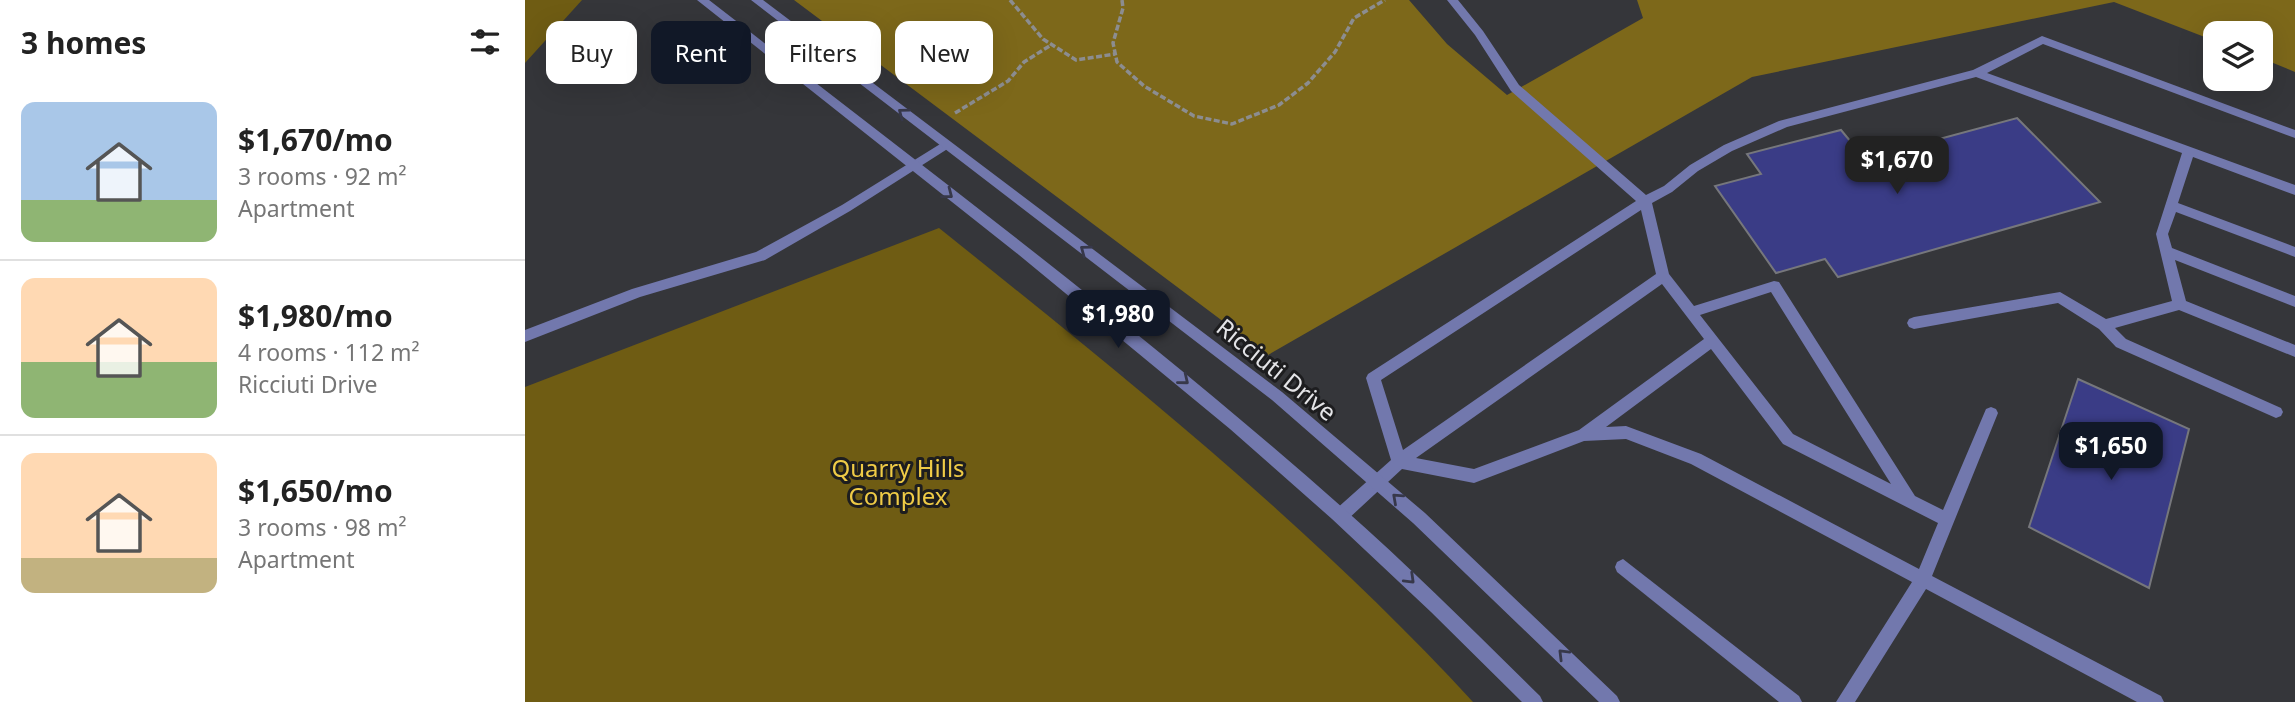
<!DOCTYPE html>
<meta charset="utf-8">
<style>
:root{--surface:#fff;--page:#f6f6f6;--text:#222;--muted:#767676;--line:#e0e0e0;--accent:#111827}
body{margin:0;font-family:"Noto Sans",sans-serif;background:var(--page);color:var(--text);height:100vh;display:flex;flex-direction:column;font-size:26px;white-space:nowrap}
*{box-sizing:border-box;margin:0}
p{font-size:23px;color:var(--muted)}
.icon{flex:none;width:38px;height:38px;fill:none;stroke:currentColor;stroke-width:2;stroke-linecap:round;stroke-linejoin:round}
.map{position:relative;flex:1;overflow:hidden}
.panel{display:flex;flex-direction:column;background:var(--surface);width:525px}
.panel>*{flex:none}
.banner{position:absolute;left:21px;top:21px;width:665px;height:63px;display:flex;gap:14px}
.controls{position:absolute;left:1678px;top:21px;display:grid;gap:14px}
.controls a{display:grid;place-items:center;width:70px;height:70px;border-radius:14px;background:var(--surface);box-shadow:0 7px 28px #0002;font-size:35px}
.price{position:absolute;translate:-50% -60px;padding:0 16px;border-radius:14px;background:var(--accent);color:#fff;font-size:23px;line-height:46px;filter:drop-shadow(0 2px 4px #0008)}
.price::after{content:'';position:absolute;left:50%;top:42px;width:21px;height:16px;margin-left:-10px;background:inherit;clip-path:polygon(0 0,100% 0,50% 100%)}
.price.active{background:#222;color:#fff}
ul{padding:0;list-style:none}
li{display:flex;align-items:center;gap:21px;height:175px;padding:0 21px}
li+li{border-top:2px solid var(--line)}
li span{display:grid;place-items:center;flex:none;width:196px;height:140px;border-radius:14px;color:#555}
li>.icon{margin-inline-start:auto}
span .icon{width:84px;height:84px;fill:#fffc;stroke-width:1}
li b{font-size:30px}
h2{display:flex;justify-content:space-between;align-items:center;height:84px;padding:0 21px;font-size:30px}
.chip{padding:0 24px;border-radius:14px;background:var(--surface);box-shadow:0 7px 28px #0002;font-size:24px;line-height:63px}
.chip.active{background:var(--accent);color:#fff}
main{display:flex;flex:1;min-height:0}
.map>svg:first-child{display:block}
.green{fill:#6f5c13}
.forest{fill:#7d681a}
.building{fill:#3a3c86;stroke:#76777c;stroke-width:2}
.lines{fill:none;stroke-linecap:round;stroke-linejoin:round}
.path{stroke:#8c8d90;stroke-width:3.5;stroke-dasharray:6 2.5;stroke-linecap:butt}
.lane{fill:#7278ad;fill-rule:evenodd}
.street{fill:#7278ad;fill-rule:evenodd}
.oneway{stroke:#37384a}
.labels{text-anchor:middle;dominant-baseline:central;stroke-width:6;stroke-linejoin:round;paint-order:stroke}
.street-label{font-size:24px;fill:#e4e4e7;stroke:#1d1d1f}
.park-label{font-size:24px;fill:#efcb46;stroke:#1d1d1f}
</style>
<main>
<section class="panel">
<h2>3 homes<svg class="icon" aria-label="filters" viewBox="0 0 24 24"><path d="M4 7h16M4 17h16"/><circle cx="9" cy="7" r="2"/><circle cx="15" cy="17" r="2"/></svg></h2>
<ul>
<li><span style="background:linear-gradient(#a9c7e8 70%,#8fb573 0)"><svg class="icon" aria-label="home" viewBox="0 0 24 24"><path d="M3 11l9-7 9 7M6 9v11h12V9"/></svg></span><div><b>$1,670/mo</b><p>3 rooms · 92 m²</p><p>Apartment</p></div></li>
<li><span style="background:linear-gradient(#ffd9b3 60%,#8fb573 0)"><svg class="icon" aria-label="home" viewBox="0 0 24 24"><path d="M3 11l9-7 9 7M6 9v11h12V9"/></svg></span><div><b>$1,980/mo</b><p>4 rooms · 112 m²</p><p>Ricciuti Drive</p></div></li>
<li><span style="background:linear-gradient(#ffd9b3 75%,#c2b280 0)"><svg class="icon" aria-label="home" viewBox="0 0 24 24"><path d="M3 11l9-7 9 7M6 9v11h12V9"/></svg></span><div><b>$1,650/mo</b><p>3 rooms · 98 m²</p><p>Apartment</p></div></li>
</ul>
</section>
<div class="map">
<svg width="1770" height="702" viewBox="0 0 1770 702">
<rect width="100%" height="100%" fill="#35363a"/>
<g class="green">
<polygon points="0,0 57,0 0,63"/>
<path d="M414 228C600 377 786 526 948 702H0V387Z"/>
</g>
<polygon class="forest" points="269,0 884,0 922,44 982,95 1118,18 1112,0 1770,0 1770,72 1736,58 1736,33 1690,33 1690,41 1589,2 1227,77 743,355"/>
<g class="building">
<polygon points="1492,118 1575,202 1313,277 1300,259 1251,273 1190,186 1236,174 1222,154 1316,130 1340,159"/>
<polygon points="1553,379 1664,429 1624,588 1504,527"/>
</g>
<g class="lines">
<g class="path">
<polyline points="485,0 518,39 551,60 590,54"/>
<polyline points="597,0 598,8 588,43 592,62 619,86 669,116 707,124 754,105 783,83 810,52 829,18 860,0"/>
<polyline points="430,113 483,81 499,62 526,45"/>
</g>
<g class="lane">
<path d="M922 0H933L958 31 994 85 1121 195 1139 186 1165 165 1199 145 1254 121 1448 70 1517 36 1770 130V138L1518 44 1462 73 1770 185V195L1668 157 1653 203 1770 247V257L1651 212 1643 234 1647 248 1770 296V307L1650 260 1661 301 1770 345V357L1654 310 1590 328 1601 339 1756 408 1758 412 1756 416 1751 418 1591 347 1574 329 1533 303 1389 329 1384 327 1382 323 1384 319 1389 317 1535 292 1581 319 1647 301 1631 234 1657 153 1451 77 1262 127 1207 151 1173 171 1147 192 1127 203 1144 274 1169 306 1249 281 1254 282 1390 496 1418 510 1461 409 1466 407 1471 409 1473 413 1407 576 1636 696 1639 702H1612L1401 589 1330 702H1311L1387 582 1166 464 1101 439 1059 441 949 483 877 469 822 520 816 522 810 520 808 515 810 510 866 460 841 378 843 374 1111 201 986 91 950 35ZM1116 210 1131 274 878 450 856 380ZM1137 284 1179 339 1054 430 949 469 891 458ZM1246 292 1366 484 1268 434 1175 315ZM1186 349 1258 444 1413 523 1394 569 1176 454 1101 426 1081 427Z"/>
<polygon points="420,141 424,142 426,145 424,148 325,211 240,260 115,297 0,342 0,330 107,289 231,252 317,205"/>
<polygon points="1098,559 1274,696 1277,702 1254,702 1092,572 1090,567 1092,562"/>
</g>
<g class="street">
<path d="M172 0H184C397 166 615 328 818 508 886 568 950 632 1015 696L1018 702H997L906 612 807 519 705 429 494 255Z"/>
<polygon points="226,0 238,0 757,392 900,513 1092,696 1095,702 1074,702 888,523 747,400"/>
</g>
</g>
<defs><path id="oneway-chevron" d="M-2-3.5L2.5 0L-2 3.5" fill="none" stroke-width="1.6" stroke-linecap="round" stroke-linejoin="round" transform="scale(1.75)"/></defs>
<g class="oneway">
<use href="#oneway-chevron" transform="translate(378 113) rotate(-143)"/>
<use href="#oneway-chevron" transform="translate(423 194) rotate(38)"/>
<use href="#oneway-chevron" transform="translate(560 250) rotate(-143)"/>
<use href="#oneway-chevron" transform="translate(659 380) rotate(39)"/>
<use href="#oneway-chevron" transform="translate(872 498) rotate(-138)"/>
<use href="#oneway-chevron" transform="translate(885 579) rotate(44)"/>
<use href="#oneway-chevron" transform="translate(1038 654) rotate(-135)"/>
</g>
<g class="labels">
<g class="street-label">
<text transform="translate(752 369) rotate(39)">Ricciuti Drive</text>
</g>
<g class="park-label">
<text x="373" y="467">Quarry Hills<tspan x="373" dy="28">Complex</tspan></text>
</g>
</g>
</svg>
<div class="controls">
<a><svg class="icon" aria-label="layers" viewBox="0 0 24 24"><path d="M12 4l9 5-9 5-9-5zM3 14l9 5 9-5"/></svg></a>
</div>
<b class="price active" style="left:1372px;top:196px">$1,670</b>
<b class="price" style="left:593px;top:350px">$1,980</b>
<b class="price" style="left:1586px;top:482px">$1,650</b>
<div class="banner">
<a class="chip">Buy</a>
<a class="chip active">Rent</a>
<a class="chip">Filters</a>
<a class="chip">New</a>
</div>
</div>
</main>
